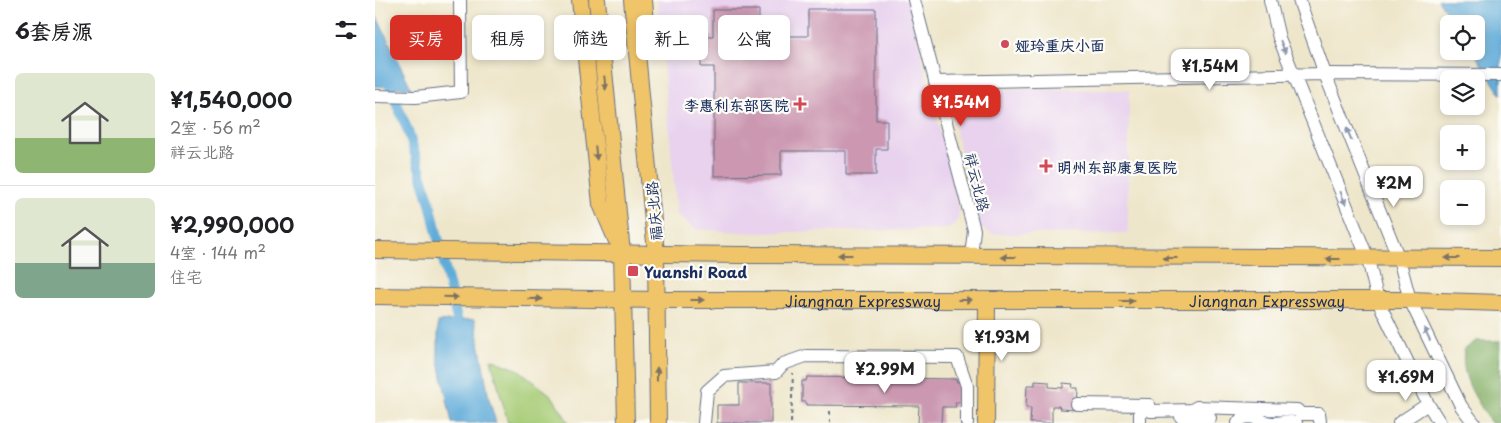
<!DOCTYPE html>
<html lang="zh">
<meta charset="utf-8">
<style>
:root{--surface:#fff;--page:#f2f2f2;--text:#202124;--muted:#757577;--line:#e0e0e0;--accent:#d93025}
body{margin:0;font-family:"Playpen Sans","LXGW WenKai TC",sans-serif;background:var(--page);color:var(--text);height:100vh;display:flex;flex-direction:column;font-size:19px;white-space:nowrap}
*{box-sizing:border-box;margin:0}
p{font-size:16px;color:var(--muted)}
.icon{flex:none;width:28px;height:28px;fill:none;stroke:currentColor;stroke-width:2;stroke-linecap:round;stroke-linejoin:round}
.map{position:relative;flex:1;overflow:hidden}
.side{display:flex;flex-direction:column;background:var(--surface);width:375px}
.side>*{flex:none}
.banner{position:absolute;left:15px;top:15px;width:475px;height:45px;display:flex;gap:10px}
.buttons{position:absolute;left:1065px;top:15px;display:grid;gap:10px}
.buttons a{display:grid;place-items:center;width:45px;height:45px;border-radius:8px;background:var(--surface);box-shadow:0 2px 8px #0003;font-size:25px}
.price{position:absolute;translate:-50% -42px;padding:0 11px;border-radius:10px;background:#fff;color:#222;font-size:16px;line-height:32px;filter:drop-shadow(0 1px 2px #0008)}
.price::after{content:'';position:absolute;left:50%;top:30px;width:15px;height:11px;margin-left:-8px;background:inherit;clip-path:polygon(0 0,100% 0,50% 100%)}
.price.current{background:var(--accent);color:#fff}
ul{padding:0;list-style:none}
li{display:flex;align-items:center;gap:15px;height:125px;padding:0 15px}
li+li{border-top:1px solid var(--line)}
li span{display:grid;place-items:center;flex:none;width:140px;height:100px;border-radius:8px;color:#555}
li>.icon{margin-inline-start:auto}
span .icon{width:60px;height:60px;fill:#fffc;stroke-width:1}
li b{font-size:21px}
h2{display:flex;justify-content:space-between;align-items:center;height:60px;padding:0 15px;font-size:21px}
.tag{padding:0 18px;border-radius:8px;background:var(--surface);box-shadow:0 2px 8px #0003;font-size:18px;line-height:45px}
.tag.current{background:var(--accent);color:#fff}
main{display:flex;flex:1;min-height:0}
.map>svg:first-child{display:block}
.built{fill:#e8d2ee}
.green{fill:#a7cc77;stroke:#617e6a}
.forest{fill:#85b068;stroke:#507063}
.water{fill:#61acd9;stroke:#3e6e9c}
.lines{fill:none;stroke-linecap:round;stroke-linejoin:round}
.canal{stroke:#61acd9;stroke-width:10}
.building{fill:#cb97b1}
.minor-casing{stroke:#656f84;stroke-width:14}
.major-casing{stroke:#656f84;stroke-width:18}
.path{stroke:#656f84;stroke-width:2;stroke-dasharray:4 4;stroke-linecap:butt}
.minor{stroke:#fff;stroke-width:12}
.major{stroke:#f0c469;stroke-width:16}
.oneway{fill:#8d97ae}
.oneway2{fill:#7b7263}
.poi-dot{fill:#d1495b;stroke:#fdfcf7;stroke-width:2}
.labels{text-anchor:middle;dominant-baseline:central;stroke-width:4.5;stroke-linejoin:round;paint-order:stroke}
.poi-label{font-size:15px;font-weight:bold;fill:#1b2f5e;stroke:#fdfcf7;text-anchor:start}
.street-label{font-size:15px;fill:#1b2f5e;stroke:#fdfcf7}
</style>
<main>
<section class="side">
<h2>6套房源<svg class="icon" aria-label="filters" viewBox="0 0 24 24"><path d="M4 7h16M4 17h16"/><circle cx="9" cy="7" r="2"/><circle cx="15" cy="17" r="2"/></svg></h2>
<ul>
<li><span style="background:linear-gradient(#dfe7d0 65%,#8fb573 0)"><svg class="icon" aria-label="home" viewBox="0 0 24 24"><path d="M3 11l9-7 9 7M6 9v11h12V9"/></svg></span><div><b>¥1,540,000</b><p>2室 · 56 m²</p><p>祥云北路</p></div></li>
<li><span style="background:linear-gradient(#dfe7d0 65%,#7fa58c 0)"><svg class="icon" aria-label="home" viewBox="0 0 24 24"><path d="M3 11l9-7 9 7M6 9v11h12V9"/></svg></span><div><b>¥2,990,000</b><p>4室 · 144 m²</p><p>住宅</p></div></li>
</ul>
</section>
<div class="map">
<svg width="1126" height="423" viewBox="0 0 1126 423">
<rect width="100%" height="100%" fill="#fdfcf7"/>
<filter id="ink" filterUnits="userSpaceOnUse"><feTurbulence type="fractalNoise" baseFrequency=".02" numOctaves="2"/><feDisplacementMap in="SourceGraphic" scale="10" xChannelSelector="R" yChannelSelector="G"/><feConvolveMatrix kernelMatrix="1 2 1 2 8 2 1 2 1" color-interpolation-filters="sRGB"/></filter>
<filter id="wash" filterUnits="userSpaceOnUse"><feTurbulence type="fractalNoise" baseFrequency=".0096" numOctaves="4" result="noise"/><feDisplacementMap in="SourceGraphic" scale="20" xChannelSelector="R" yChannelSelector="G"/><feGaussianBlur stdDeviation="1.12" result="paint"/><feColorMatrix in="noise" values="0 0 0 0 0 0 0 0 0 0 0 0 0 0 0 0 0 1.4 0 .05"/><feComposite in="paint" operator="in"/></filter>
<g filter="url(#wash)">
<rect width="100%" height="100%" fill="#eee6ca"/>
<g class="built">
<polygon points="282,0 533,0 584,209 582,221 574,229 377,233 320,229 302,215"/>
<polygon points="581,88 754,90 753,233 617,234 605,227 574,106 575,94"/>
</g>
<polygon class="green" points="116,359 144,370 177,396 194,423 133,423"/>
<path class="forest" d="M1101 341H1126L1124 416H1126V423H1116C1102 399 1085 379 1089 350Z"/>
<g class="water">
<polygon points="1063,0 1126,0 1126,95 1098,51 1101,51 1101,24 1080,24"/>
<polygon points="0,13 36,88 0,86"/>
<polygon points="100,319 114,399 121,423 77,423 63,357 63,322"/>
</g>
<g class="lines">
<polyline class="canal" points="10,75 33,131 55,203 85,332"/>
</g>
<g id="blocks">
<g class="building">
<polygon points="433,9 501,9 501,120 512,120 512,149 501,149 501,175 471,175 471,151 406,151 406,175 339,176 339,67 326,67 326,36 338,36 338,10 384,10 384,36 433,36"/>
<polygon points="432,377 581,379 582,382 587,382 586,402 580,402 581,407 567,407 566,423 543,423 544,406 431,405 431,402 427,402 427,381 431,381"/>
<polygon points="660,381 674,382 674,387 688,388 688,383 698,384 697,388 703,388 702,410 685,409 684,406 677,406 677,423 655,423 656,408 651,408 652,385 660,385"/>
<polygon points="364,383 396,383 396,423 342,423 342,405 364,405"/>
</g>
</g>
</g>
<g filter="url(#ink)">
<use href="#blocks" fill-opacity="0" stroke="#656f84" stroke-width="1"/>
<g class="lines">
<g class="minor-casing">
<g id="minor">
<polyline points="539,0 599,230 596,256"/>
<polyline points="895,0 904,38 993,259 1003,301 1053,404 1065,423"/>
<polyline points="924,0 950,74 1024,259 1035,300 1086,406 1099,423"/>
<polyline points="560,82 950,74 1126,75"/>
<polyline points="0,96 41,97 86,92 85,0"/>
<polyline points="702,404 774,405 776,411 817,410 822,407 922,410 926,414 944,414 945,421"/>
<polyline points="806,417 835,418"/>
<polyline points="329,423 332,391 349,376 401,372 408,364 431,356 582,357 592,386 592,423"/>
<polyline points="765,423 765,405"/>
<path d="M863 423 866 419C882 414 883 422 897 423 905 423 913 420 921 423"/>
<polyline points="1024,423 1053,404"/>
</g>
</g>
<g class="major-casing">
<g id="major">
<polyline points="205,0 226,204 241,239"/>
<polyline points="222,0 247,253 251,423"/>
<polyline points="257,0 281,253 283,423"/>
<polyline points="269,0 272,36"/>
<polyline points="0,250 364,255 1126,258"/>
<path id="s1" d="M0 296 283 300H1035L1126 303"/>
<polyline points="611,423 612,300"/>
</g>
</g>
<g class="path">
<polyline points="416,423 418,373"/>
<polyline points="455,423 455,411"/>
</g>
<use href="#minor" class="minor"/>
<use href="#major" class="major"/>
</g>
<defs><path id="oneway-solid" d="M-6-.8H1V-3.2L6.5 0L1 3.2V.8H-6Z" transform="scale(1.25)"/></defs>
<g class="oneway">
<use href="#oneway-solid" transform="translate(908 47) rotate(68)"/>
<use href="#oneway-solid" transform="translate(974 134) rotate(-112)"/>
<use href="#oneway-solid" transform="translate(968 198) rotate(68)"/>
<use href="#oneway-solid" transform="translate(1052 334) rotate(-116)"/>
</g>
<g class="oneway2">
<use href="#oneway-solid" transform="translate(230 83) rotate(84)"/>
<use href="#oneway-solid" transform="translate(221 153) rotate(84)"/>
<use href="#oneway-solid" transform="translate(470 255) rotate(-180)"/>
<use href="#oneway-solid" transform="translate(633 257) rotate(-180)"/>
<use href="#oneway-solid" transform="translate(795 258) rotate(-180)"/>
<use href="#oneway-solid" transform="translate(1077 258) rotate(180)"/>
<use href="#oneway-solid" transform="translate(958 259) rotate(-180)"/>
<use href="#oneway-solid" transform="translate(76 297) rotate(1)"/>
<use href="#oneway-solid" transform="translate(160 299) rotate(1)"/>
<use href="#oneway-solid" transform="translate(322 300)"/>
<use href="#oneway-solid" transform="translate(590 300)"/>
<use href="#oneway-solid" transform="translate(752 301)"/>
<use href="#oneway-solid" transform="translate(282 374) rotate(-90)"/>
</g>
</g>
<g class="poi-dot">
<circle cx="630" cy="44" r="5"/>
<path d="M422.5 96.5h5v5h5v5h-5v5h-5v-5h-5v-5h5z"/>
<path d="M668.5 158.5h5v5h5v5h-5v5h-5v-5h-5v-5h5z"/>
<rect x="252" y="265" width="12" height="12" rx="2.5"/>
</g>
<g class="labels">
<g class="poi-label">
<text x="640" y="44">娅玲重庆小面</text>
<text x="414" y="104" text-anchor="end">李惠利东部医院</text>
<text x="682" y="166">明州东部康复医院</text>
<text x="269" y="271">Yuanshi Road</text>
</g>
<g class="street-label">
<text transform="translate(603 182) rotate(76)">祥云北路</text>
<text transform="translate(278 211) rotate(-95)">福庆北路</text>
<text stroke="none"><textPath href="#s1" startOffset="488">Jiangnan Expressway</textPath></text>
<text stroke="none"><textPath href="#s1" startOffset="892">Jiangnan Expressway</textPath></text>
</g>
</g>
</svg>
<div class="buttons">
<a><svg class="icon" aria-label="locate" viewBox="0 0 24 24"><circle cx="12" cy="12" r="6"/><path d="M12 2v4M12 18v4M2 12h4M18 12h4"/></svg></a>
<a><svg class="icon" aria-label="layers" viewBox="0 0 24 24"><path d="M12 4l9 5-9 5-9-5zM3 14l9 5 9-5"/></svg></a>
<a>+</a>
<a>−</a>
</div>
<b class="price" style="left:835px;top:91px">¥1.54M</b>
<b class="price current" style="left:586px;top:127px">¥1.54M</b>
<b class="price" style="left:1019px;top:208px">¥2M</b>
<b class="price" style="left:627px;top:362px">¥1.93M</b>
<b class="price" style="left:510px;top:394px">¥2.99M</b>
<b class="price" style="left:1031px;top:402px">¥1.69M</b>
<div class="banner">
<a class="tag current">买房</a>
<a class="tag">租房</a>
<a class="tag">筛选</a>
<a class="tag">新上</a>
<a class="tag">公寓</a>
</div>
</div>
</main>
